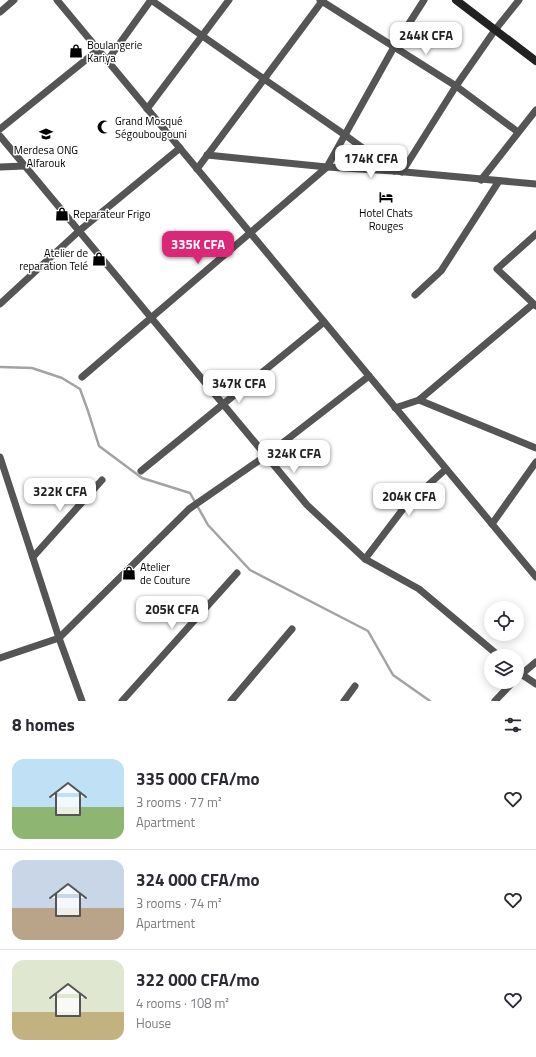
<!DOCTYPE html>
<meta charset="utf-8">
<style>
:root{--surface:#fff;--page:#f7f7f7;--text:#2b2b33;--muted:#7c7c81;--line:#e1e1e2;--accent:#db2777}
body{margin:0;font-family:"Titillium Web",sans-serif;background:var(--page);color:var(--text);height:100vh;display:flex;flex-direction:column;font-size:15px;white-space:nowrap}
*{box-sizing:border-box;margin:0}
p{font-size:13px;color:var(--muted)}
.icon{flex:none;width:22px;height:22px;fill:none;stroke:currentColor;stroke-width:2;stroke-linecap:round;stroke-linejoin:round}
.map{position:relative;height:701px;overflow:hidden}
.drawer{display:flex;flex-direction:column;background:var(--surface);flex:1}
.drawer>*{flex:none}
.tools{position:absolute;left:484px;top:601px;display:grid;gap:8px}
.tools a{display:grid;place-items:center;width:40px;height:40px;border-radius:50%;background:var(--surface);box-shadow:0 2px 10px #0003;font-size:20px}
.price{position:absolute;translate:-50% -34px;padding:0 9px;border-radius:8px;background:#fff;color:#222;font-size:13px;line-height:26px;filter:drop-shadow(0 1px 2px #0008)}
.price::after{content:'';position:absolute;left:50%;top:24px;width:12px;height:9px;margin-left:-6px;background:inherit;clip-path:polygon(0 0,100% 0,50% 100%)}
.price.current{background:var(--accent);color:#fff}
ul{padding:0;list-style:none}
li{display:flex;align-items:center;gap:12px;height:100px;padding:0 12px}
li+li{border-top:1px solid var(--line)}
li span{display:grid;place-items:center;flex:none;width:112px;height:80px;border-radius:12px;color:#555}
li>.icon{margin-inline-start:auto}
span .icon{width:48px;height:48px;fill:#fffc;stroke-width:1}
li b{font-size:17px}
h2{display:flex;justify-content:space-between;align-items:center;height:48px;padding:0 12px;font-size:17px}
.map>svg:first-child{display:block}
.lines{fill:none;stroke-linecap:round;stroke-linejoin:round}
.stream{stroke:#a3a3a3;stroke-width:2.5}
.street{stroke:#555;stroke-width:7}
.secondary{stroke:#222;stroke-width:8}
.labels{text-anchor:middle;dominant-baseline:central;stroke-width:3;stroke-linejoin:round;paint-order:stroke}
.poi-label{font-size:11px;fill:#000;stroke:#fff;text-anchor:start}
</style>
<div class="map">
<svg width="536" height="701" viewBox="0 0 536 701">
<rect width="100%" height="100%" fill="#fff"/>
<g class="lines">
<polyline class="stream" points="0,367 32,368 62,378 80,389 88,411 99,446 142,478 190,493 208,525 250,570 368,631 393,675 430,701"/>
<g class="street">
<polyline points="57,0 536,577"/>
<polyline points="151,0 264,79 345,135 394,171"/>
<polyline points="320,0 456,86 518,132"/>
<polyline points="0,12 14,0"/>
<polyline points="107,61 151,0"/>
<polyline points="147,109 229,0"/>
<polyline points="0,129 98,50"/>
<polyline points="0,136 307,505 365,559 419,589 499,656"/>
<polyline points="207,155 327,167 394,171 536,184"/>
<polyline points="0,167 25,166"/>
<polyline points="197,169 323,0"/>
<polyline points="402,172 456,86 495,30 519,0"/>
<polyline points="481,180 536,110"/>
<polyline points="415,295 441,271 499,181"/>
<polyline points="0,304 79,231 180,148"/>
<polyline points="536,306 497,269 536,234"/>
<polyline points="82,377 327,167 394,47 424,0"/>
<polyline points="419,400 536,448"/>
<polyline points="395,408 419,400 533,304"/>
<polyline points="0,457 59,638 82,701"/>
<polyline points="141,471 324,322"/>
<polyline points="492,524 536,462"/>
<polyline points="33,557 102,480"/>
<polyline points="365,559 406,505 446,469"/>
<polyline points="0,658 59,638 189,509 267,455 369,376"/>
<polyline points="518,672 536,684"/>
<polyline points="517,678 536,662"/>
<polyline points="122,701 237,573"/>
<polyline points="231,701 292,629"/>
<polyline points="344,701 355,686"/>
<polyline points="495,701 513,682"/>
</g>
<polyline class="secondary" points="456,0 536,61"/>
</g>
<defs>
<g id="shop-bare" transform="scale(1.08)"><path d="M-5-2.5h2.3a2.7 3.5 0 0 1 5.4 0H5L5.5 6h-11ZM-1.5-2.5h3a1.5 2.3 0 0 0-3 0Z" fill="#000" stroke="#fff" stroke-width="2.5" paint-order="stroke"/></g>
<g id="mosque-bare" transform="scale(1.08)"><path d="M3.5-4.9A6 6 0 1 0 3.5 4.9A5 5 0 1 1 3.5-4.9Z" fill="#000" stroke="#fff" stroke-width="2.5" paint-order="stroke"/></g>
<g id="school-bare" transform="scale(1.08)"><path d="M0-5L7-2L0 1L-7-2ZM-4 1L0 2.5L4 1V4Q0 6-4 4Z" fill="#000" stroke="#fff" stroke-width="2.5" paint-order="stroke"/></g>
<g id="hotel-bare" transform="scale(1.08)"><path d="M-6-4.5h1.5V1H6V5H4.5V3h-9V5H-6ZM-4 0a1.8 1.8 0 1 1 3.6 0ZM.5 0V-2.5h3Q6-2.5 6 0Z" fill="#000" stroke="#fff" stroke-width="2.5" paint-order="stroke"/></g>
</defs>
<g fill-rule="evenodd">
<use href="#shop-bare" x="76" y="51"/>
<use href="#mosque-bare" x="104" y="127"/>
<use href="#school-bare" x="46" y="134"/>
<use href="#hotel-bare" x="386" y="197"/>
<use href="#shop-bare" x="62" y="214"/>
<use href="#shop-bare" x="99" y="259"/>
<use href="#shop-bare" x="129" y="573"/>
</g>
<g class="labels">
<g class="poi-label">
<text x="87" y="45">Boulangerie<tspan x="87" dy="13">Kariya</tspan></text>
<text x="115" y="121">Grand Mosqué<tspan x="115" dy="13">Ségoubougouni</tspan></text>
<text x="46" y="150" text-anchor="middle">Merdesa ONG<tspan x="46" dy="13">Alfarouk</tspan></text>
<text x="386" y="213" text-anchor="middle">Hotel Chats<tspan x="386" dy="13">Rouges</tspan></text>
<text x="73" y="214">Reparateur Frigo</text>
<text x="88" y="253" text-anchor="end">Atelier de<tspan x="88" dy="13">reparation Telé</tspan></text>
<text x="140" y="567">Atelier<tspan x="140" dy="13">de Couture</tspan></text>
</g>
</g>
</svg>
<div class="tools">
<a><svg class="icon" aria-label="locate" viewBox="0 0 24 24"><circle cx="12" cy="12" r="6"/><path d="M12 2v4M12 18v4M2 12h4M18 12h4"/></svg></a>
<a><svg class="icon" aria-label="layers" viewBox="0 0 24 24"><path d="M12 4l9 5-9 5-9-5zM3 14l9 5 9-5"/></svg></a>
</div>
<b class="price" style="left:426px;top:56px">244K CFA</b>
<b class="price" style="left:371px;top:179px">174K CFA</b>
<b class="price current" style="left:198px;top:265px">335K CFA</b>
<b class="price" style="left:239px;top:404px">347K CFA</b>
<b class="price" style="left:294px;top:474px">324K CFA</b>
<b class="price" style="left:60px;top:512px">322K CFA</b>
<b class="price" style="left:409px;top:517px">204K CFA</b>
<b class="price" style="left:172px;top:630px">205K CFA</b>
</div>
<section class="drawer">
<h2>8 homes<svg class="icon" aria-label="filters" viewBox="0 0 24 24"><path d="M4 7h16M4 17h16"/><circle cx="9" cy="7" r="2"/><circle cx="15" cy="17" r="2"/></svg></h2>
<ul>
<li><span style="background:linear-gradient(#bfe0f5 60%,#8fb573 0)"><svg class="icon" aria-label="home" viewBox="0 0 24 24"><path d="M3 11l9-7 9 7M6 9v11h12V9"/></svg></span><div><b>335 000 CFA/mo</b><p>3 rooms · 77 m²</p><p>Apartment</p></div><svg class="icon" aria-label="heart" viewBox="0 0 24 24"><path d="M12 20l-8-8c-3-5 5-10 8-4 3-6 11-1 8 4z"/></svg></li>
<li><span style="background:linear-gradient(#c9d6e8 60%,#b9a48a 0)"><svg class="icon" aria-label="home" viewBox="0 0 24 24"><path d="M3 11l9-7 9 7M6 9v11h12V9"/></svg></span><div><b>324 000 CFA/mo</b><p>3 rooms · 74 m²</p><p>Apartment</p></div><svg class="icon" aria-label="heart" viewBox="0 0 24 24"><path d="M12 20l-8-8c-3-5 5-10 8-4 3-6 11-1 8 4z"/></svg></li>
<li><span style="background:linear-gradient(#dfe7d0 65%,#c2b280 0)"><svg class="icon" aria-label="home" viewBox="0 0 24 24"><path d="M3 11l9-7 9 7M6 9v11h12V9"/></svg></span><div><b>322 000 CFA/mo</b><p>4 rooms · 108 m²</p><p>House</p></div><svg class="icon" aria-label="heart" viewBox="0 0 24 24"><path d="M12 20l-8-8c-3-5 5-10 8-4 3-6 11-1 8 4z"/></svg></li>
</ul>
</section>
